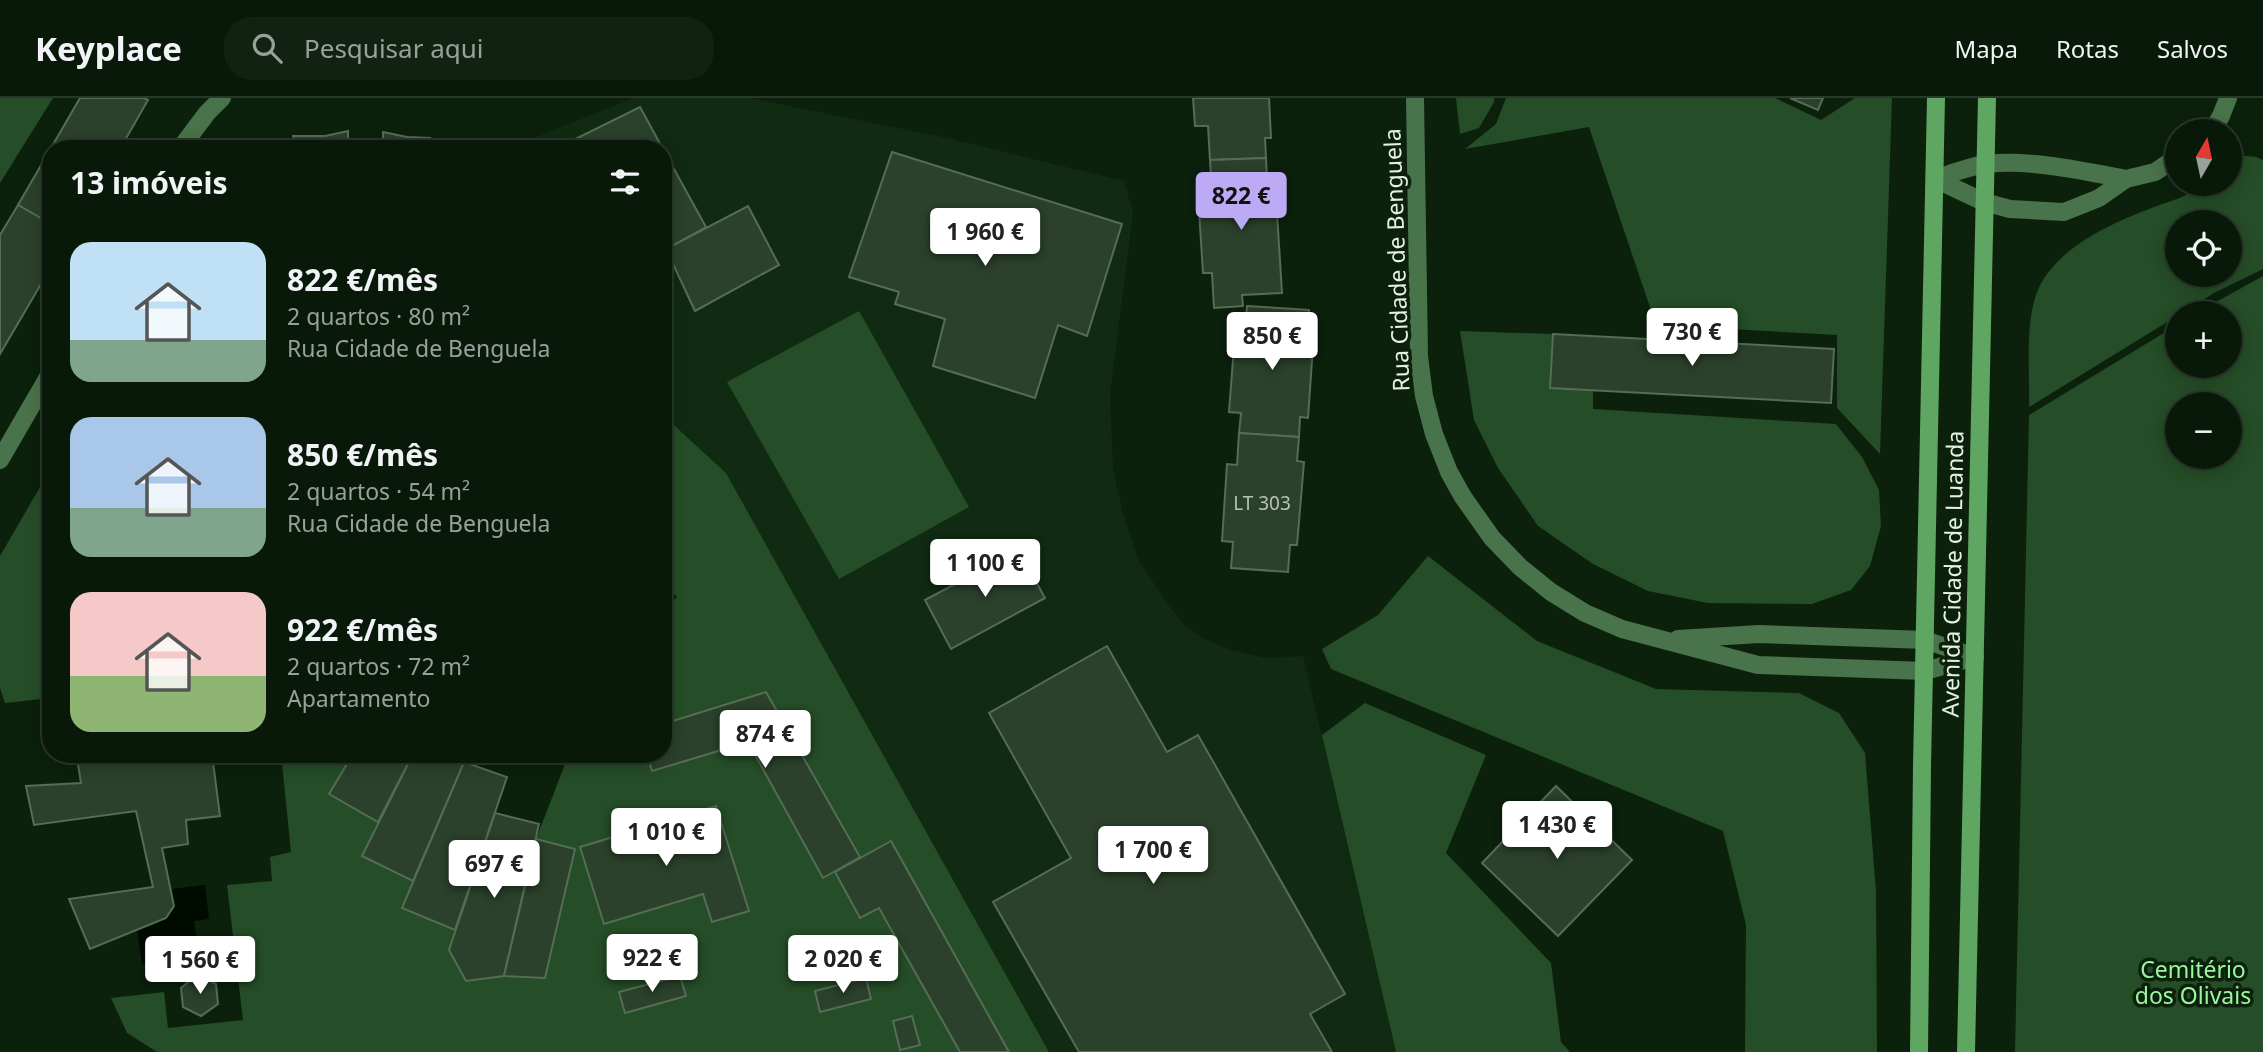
<!DOCTYPE html>
<html lang="pt">
<meta charset="utf-8">
<style>
:root{--surface:#081909;--page:#112212;--text:#f1f3f6;--muted:#98a09c;--line:#29382a;--accent:#bcaaf5}
body{margin:0;font-family:"Noto Sans",sans-serif;background:var(--page);color:var(--text);height:100vh;display:flex;flex-direction:column;font-size:26px;white-space:nowrap}
*{box-sizing:border-box;margin:0}
p{font-size:23px;color:var(--muted)}
.icon{flex:none;width:38px;height:38px;fill:none;stroke:currentColor;stroke-width:2;stroke-linecap:round;stroke-linejoin:round}
.map{position:relative;flex:1;overflow:hidden}
.panel{position:absolute;left:42px;top:42px;width:630px;height:623px;display:flex;flex-direction:column;background:var(--surface);border-radius:28px;box-shadow:0 4px 18px #0003,0 0 0 2px var(--line)}
.panel>*{flex:none}
.needle{width:46px;rotate:9deg}
.controls{position:absolute;left:2165px;top:21px;display:grid;gap:14px}
.controls a{display:grid;place-items:center;width:77px;height:77px;border-radius:50%;background:var(--surface);box-shadow:0 4px 18px #0003,0 0 0 2px var(--line);font-size:35px}
.price{position:absolute;translate:-50% -60px;padding:0 16px;border-radius:7px;background:#fff;color:#222;font-size:23px;line-height:46px;filter:drop-shadow(0 2px 4px #0008)}
.price::after{content:'';position:absolute;left:50%;top:42px;width:21px;height:16px;margin-left:-10px;background:inherit;clip-path:polygon(0 0,100% 0,50% 100%)}
.price.current{background:var(--accent);color:#111}
ul{padding:0;list-style:none}
li{display:flex;align-items:center;gap:21px;height:175px;padding:0 28px}
li span{display:grid;place-items:center;flex:none;width:196px;height:140px;border-radius:21px;color:#555}
li>.icon{margin-inline-start:auto}
span .icon{width:84px;height:84px;fill:#fffc;stroke-width:1}
li b{font-size:30px}
h2{display:flex;justify-content:space-between;align-items:center;height:84px;padding:0 28px;font-size:30px}
header{display:flex;align-items:center;gap:42px;box-sizing:border-box;height:98px;padding:0 35px;background:var(--surface);border-bottom:2px solid var(--line)}
header strong{font-size:33px}
nav{display:flex;gap:38px;margin-inline-start:auto;font-size:24px}
.search{width:490px;height:63px;background:var(--page);display:flex;align-items:center;gap:18px;box-sizing:border-box;padding:0 24px;border-radius:28px;color:var(--muted);font-size:26px}
.map>svg:first-child{display:block}
.built{fill:#102b12}
.green{fill:#254d27;fill-rule:evenodd}
.water{fill:#000b00}
.building{fill:#2b412b;stroke:#546d55;stroke-width:2}
.lines{fill:none;stroke-linecap:round;stroke-linejoin:round}
.street{stroke:#49734a;stroke-width:18}
.secondary{stroke:#60a663;stroke-width:18}
.labels{text-anchor:middle;dominant-baseline:central;stroke-width:7;stroke-linejoin:round;paint-order:stroke}
.number-label{font-size:19px;fill:#b6c5b5}
.street-label{font-size:23px;fill:#e4f1e3;stroke:#0b210c}
.park-label{font-size:23px;fill:#9cf69f;stroke:#0b210c}
</style>
<header>
<strong>Keyplace</strong>
<div class="search"><svg class="icon" aria-label="search" viewBox="0 0 24 24"><circle cx="10" cy="10" r="6"/><path d="M15 15l6 6"/></svg>Pesquisar aqui</div>
<nav><a>Mapa</a><a>Rotas</a><a>Salvos</a></nav>
</header>
<div class="map">
<svg width="2263" height="954" viewBox="0 0 2263 954">
<rect width="100%" height="100%" fill="#0b210c"/>
<polygon class="built" points="634,0 750,0 938,38 1124,83 1133,114 1110,296 1113,371 1123,416 1138,461 1167,505 1184,527 1206,542 1232,552 1265,560 1303,558 1396,954 1049,954 726,375 663,317 663,51 506,51"/>
<g class="green">
<polygon points="0,0 53,0 0,85"/>
<polygon points="1456,0 1494,0 1494,4 1479,30 1460,36"/>
<polygon points="1506,0 1775,0 1821,22 1855,0 1892,0 1880,356 1837,310 1837,237 1656,227 1589,29 1465,51 1496,26"/>
<path d="M2237 57 2256 59 2263 62V171L2214 195 2182 215H2177V218L2029 309C2030 275 2025 229 2036 197 2054 145 2128 118 2174 102 2185 99 2193 92 2203 87 2210 84 2222 86 2230 86V64ZM2177 124H2230V177H2177Z"/>
<path d="M2263 178V954H2015L2029 317 2177 227V268H2230V215H2196ZM2230 306V359H2177V306Z"/>
<polygon points="859,213 969,409 839,481 727,284"/>
<polygon points="1460,233 1553,236 1550,290 1593,292 1593,311 1836,326 1862,359 1879,392 1881,428 1870,468 1851,492 1812,506 1708,505 1648,493 1593,466 1538,428 1498,370 1474,322"/>
<polygon points="663,317 726,375 1049,954 157,954 127,935 111,900 164,894 168,930 243,922 227,787 272,783 270,759 291,754 281,656 353,656 329,696 378,724 362,758 413,783 402,810 455,832 449,852 466,883 504,878 536,741 569,656 663,656 663,521 677,498 663,490"/>
<polygon points="51,370 51,600 5,605 0,590 0,458"/>
<polygon points="1428,458 1537,543 1656,591 1799,595 1839,615 1865,655 1876,793 1877,954 1745,954 1746,827 1723,733 1331,571 1322,551 1378,517"/>
<polygon points="1365,605 1486,657 1446,755 1551,865 1561,944 1570,954 1396,954 1322,637"/>
</g>
<polygon class="water" points="205,787 209,821 194,823 199,860 142,866 137,832 166,820 174,808 171,791"/>
<g class="building">
<polygon points="80,0 144,0 148,2 120,51 51,51 51,126 18,107"/>
<polygon points="1193,0 1269,0 1271,40 1265,40 1266,60 1210,62 1208,28 1195,28"/>
<polygon points="1790,0 1823,0 1818,12"/>
<polygon points="640,9 663,51 555,51"/>
<polygon points="348,33 348,42 383,44 383,34 407,39 430,40 428,51 296,51 293,38 325,38"/>
<polygon points="663,51 706,129 663,153"/>
<polygon points="892,54 1122,126 1087,238 1058,227 1035,300 933,268 945,221 895,206 899,194 849,179"/>
<polygon points="1266,60 1267,83 1275,83 1282,195 1242,197 1243,208 1214,210 1212,175 1203,175 1199,112 1213,110 1210,62"/>
<polygon points="18,107 51,126 51,169 0,256 0,137"/>
<polygon points="748,108 779,167 695,213 666,151"/>
<polygon points="1247,208 1309,212 1307,234 1314,234 1308,320 1300,319 1299,339 1239,335 1241,315 1229,314 1235,235 1245,236"/>
<polygon points="1553,236 1834,251 1831,305 1550,290"/>
<polygon points="1239,335 1299,339 1297,363 1304,364 1297,447 1290,447 1288,474 1231,470 1233,444 1222,443 1227,366 1237,367"/>
<polygon points="1019,452 1045,500 951,551 925,502"/>
<polygon points="1107,548 1167,654 1198,637 1345,896 1310,916 1332,954 1079,954 993,804 1071,760 989,615"/>
<polygon points="766,594 860,759 823,780 748,644 652,673 647,656 663,656 663,626"/>
<polygon points="104,656 212,656 220,718 186,722 188,746 162,750 174,808 166,820 90,851 69,801 153,789 136,713 34,727 26,688 81,685 77,660"/>
<polygon points="353,656 413,656 378,724 329,696"/>
<polygon points="413,656 468,656 413,783 362,758"/>
<polygon points="464,664 507,679 455,832 402,810"/>
<polygon points="1556,688 1632,762 1558,838 1482,765"/>
<polygon points="716,708 749,813 712,824 703,796 604,826 580,749"/>
<polygon points="495,715 539,726 504,878 466,883 449,852"/>
<polygon points="536,741 575,751 545,880 504,878"/>
<polygon points="891,743 1009,954 960,954 879,810 860,820 835,774"/>
<polygon points="197,877 216,886 218,906 201,918 183,909 181,890"/>
<polygon points="680,878 686,898 625,915 619,894"/>
<polygon points="866,880 871,901 820,914 815,893"/>
<polygon points="912,918 920,947 900,952 893,923"/>
</g>
<g class="lines">
<g class="street">
<polyline points="1415,0 1419,258 1424,298 1434,336 1449,374 1463,399 1492,440 1520,469 1551,494 1585,515 1622,531 1758,567 1925,573 1975,559"/>
<polyline points="2212,33 2221,18 2228,0"/>
<polyline points="180,51 207,15 222,0"/>
<polyline points="1935,81 1984,104 2010,111 2064,114 2099,100 2126,81 2155,74 2177,59"/>
<path d="M1935 81C1951 76 1969 68 1987 66 2029 61 2084 73 2126 81"/>
<polyline points="0,362 51,274"/>
<polyline points="1678,541 1759,536 1925,542 1975,559"/>
</g>
<g class="secondary">
<polyline points="1919,954 1922,668 1936,0"/>
<polyline points="1966,954 1987,0"/>
</g>
</g>
<g class="labels">
<g class="number-label">
<text x="1262" y="405">LT 303</text>
</g>
<g class="street-label">
<text transform="translate(1396 162) rotate(-92)">Rua Cidade de Benguela</text>
<text transform="translate(1952 476) rotate(-89)">Avenida Cidade de Luanda</text>
</g>
<g class="park-label">
<text x="2193" y="871">Cemitério<tspan x="2193" dy="26">dos Olivais</tspan></text>
</g>
</g>
</svg>
<div class="controls">
<a><svg class="needle" viewBox="-14 -14 28 28"><path d="M0-13l5 13h-10z" fill="#e53935"/><path d="M0 13l5-13h-10z" fill="#98a09c"/></svg></a>
<a><svg class="icon" aria-label="locate" viewBox="0 0 24 24"><circle cx="12" cy="12" r="6"/><path d="M12 2v4M12 18v4M2 12h4M18 12h4"/></svg></a>
<a>+</a>
<a>−</a>
</div>
<b class="price current" style="left:1241px;top:134px">822 €</b>
<b class="price" style="left:985px;top:170px">1 960 €</b>
<b class="price" style="left:1692px;top:270px">730 €</b>
<b class="price" style="left:1272px;top:274px">850 €</b>
<b class="price" style="left:985px;top:501px">1 100 €</b>
<b class="price" style="left:765px;top:672px">874 €</b>
<b class="price" style="left:1557px;top:763px">1 430 €</b>
<b class="price" style="left:666px;top:770px">1 010 €</b>
<b class="price" style="left:1153px;top:788px">1 700 €</b>
<b class="price" style="left:494px;top:802px">697 €</b>
<b class="price" style="left:652px;top:896px">922 €</b>
<b class="price" style="left:843px;top:897px">2 020 €</b>
<b class="price" style="left:200px;top:898px">1 560 €</b>
<section class="panel">
<h2>13 imóveis<svg class="icon" aria-label="filters" viewBox="0 0 24 24"><path d="M4 7h16M4 17h16"/><circle cx="9" cy="7" r="2"/><circle cx="15" cy="17" r="2"/></svg></h2>
<ul>
<li><span style="background:linear-gradient(#bfe0f5 70%,#7fa58c 0)"><svg class="icon" aria-label="home" viewBox="0 0 24 24"><path d="M3 11l9-7 9 7M6 9v11h12V9"/></svg></span><div><b>822 €/mês</b><p>2 quartos · 80 m²</p><p>Rua Cidade de Benguela</p></div></li>
<li><span style="background:linear-gradient(#a9c7e8 65%,#7fa58c 0)"><svg class="icon" aria-label="home" viewBox="0 0 24 24"><path d="M3 11l9-7 9 7M6 9v11h12V9"/></svg></span><div><b>850 €/mês</b><p>2 quartos · 54 m²</p><p>Rua Cidade de Benguela</p></div></li>
<li><span style="background:linear-gradient(#f6c9c9 60%,#8fb573 0)"><svg class="icon" aria-label="home" viewBox="0 0 24 24"><path d="M3 11l9-7 9 7M6 9v11h12V9"/></svg></span><div><b>922 €/mês</b><p>2 quartos · 72 m²</p><p>Apartamento</p></div></li>
</ul>
</section>
</div>
